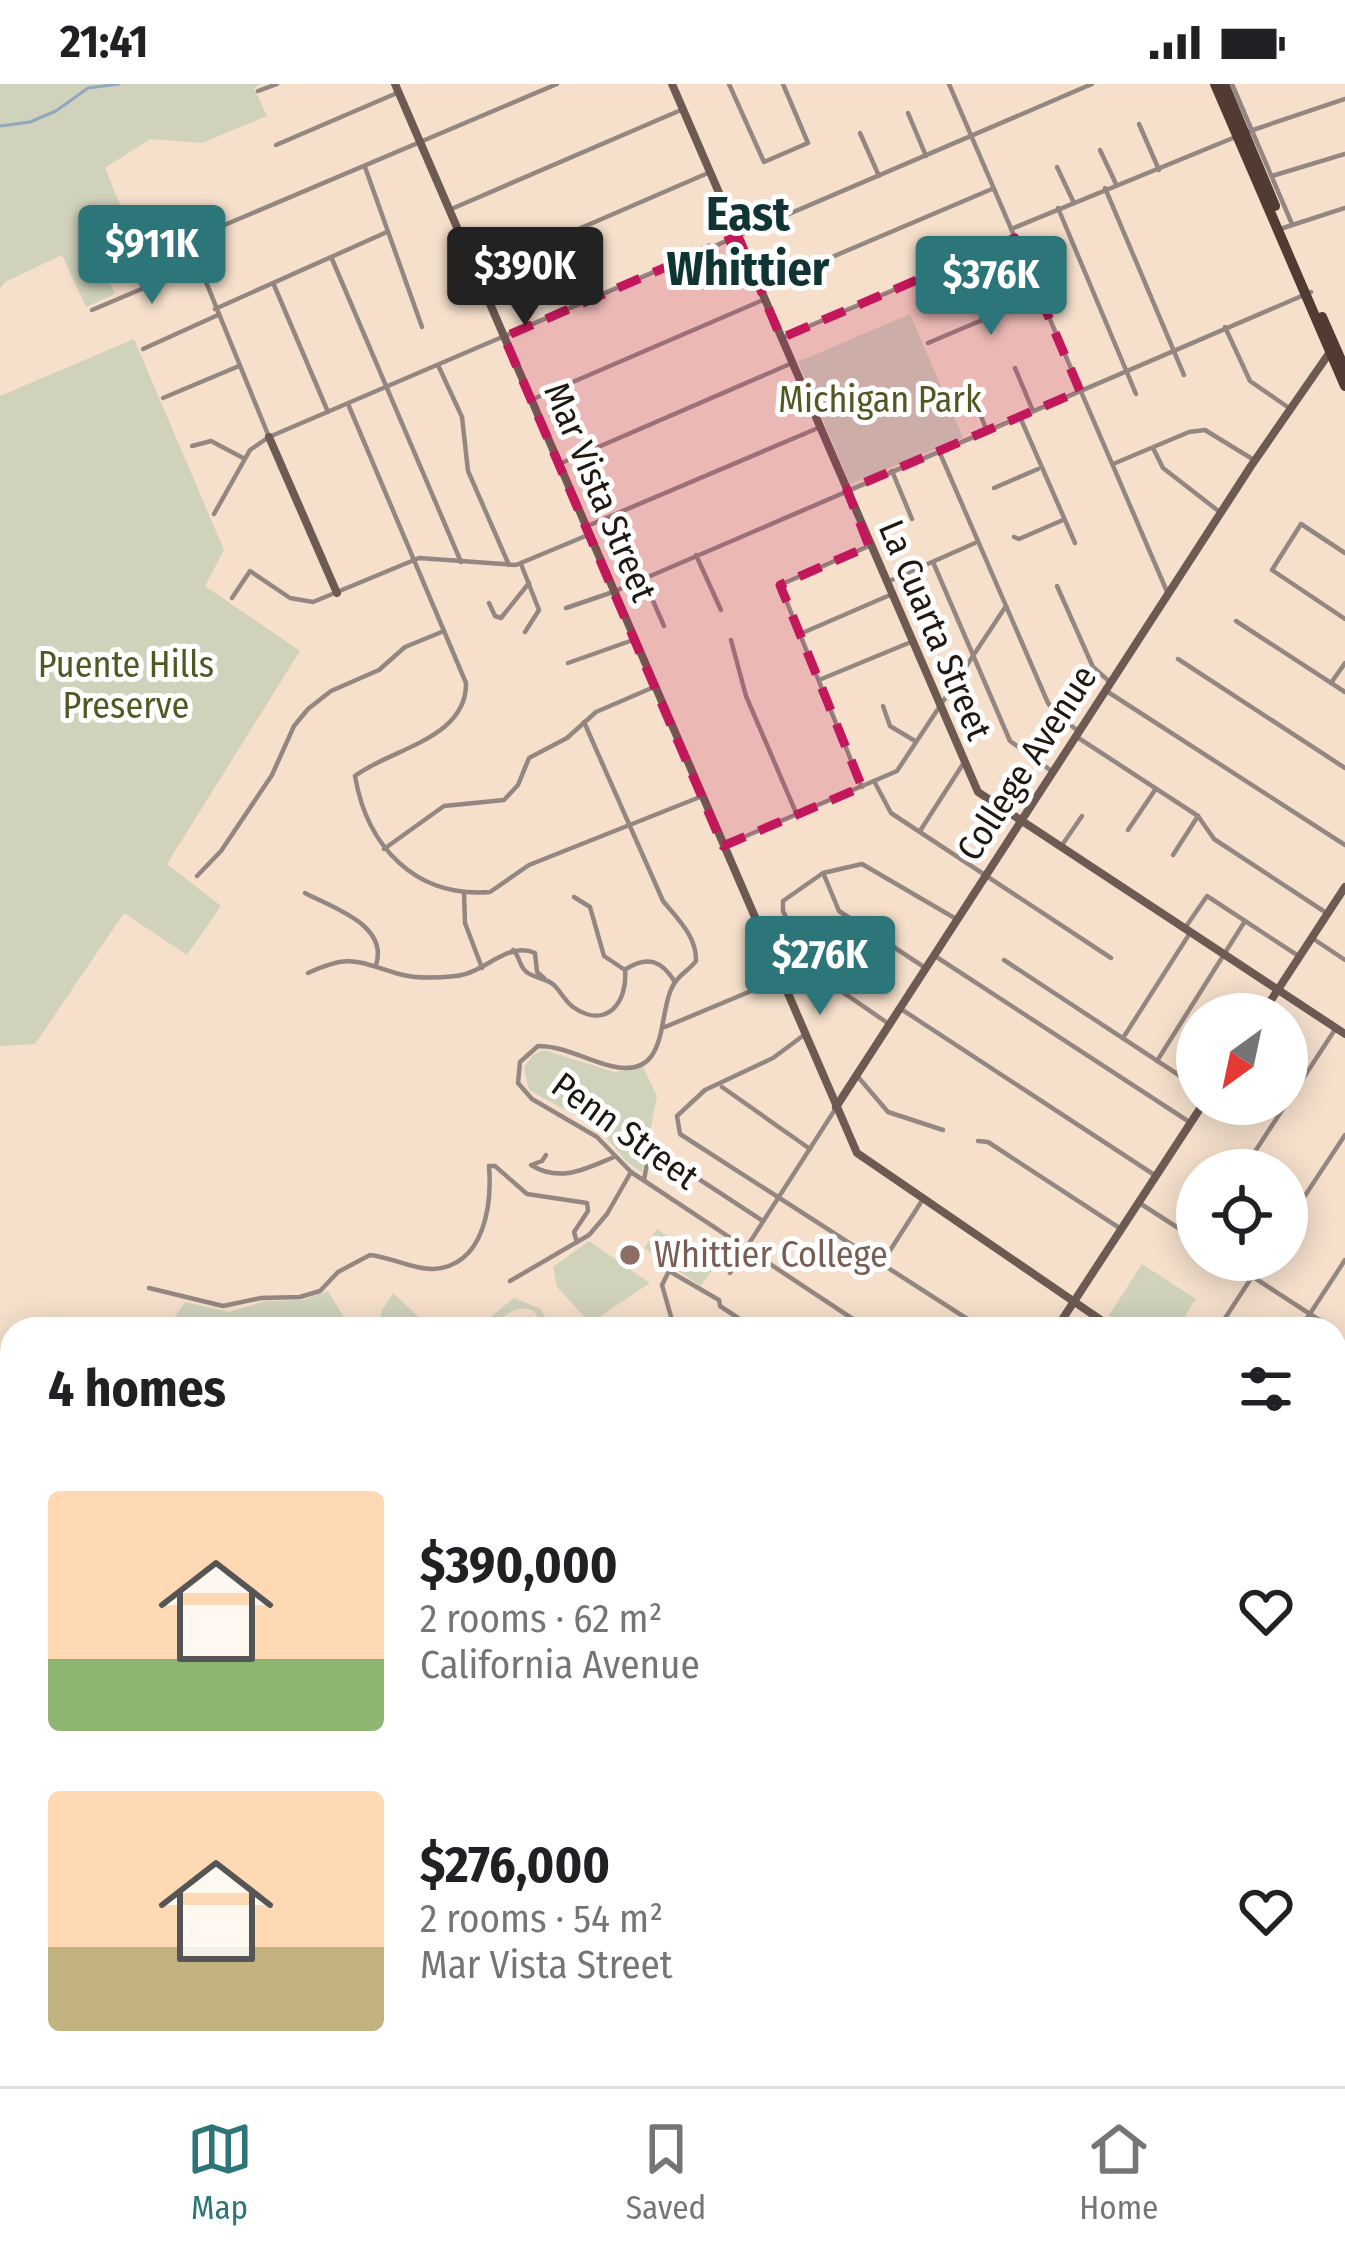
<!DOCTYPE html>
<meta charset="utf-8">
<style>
:root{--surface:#fff;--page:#f2f2f2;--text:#202124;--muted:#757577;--line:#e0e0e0;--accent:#2c7679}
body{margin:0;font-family:"Fira Sans Condensed",sans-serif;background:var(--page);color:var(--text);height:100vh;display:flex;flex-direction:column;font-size:45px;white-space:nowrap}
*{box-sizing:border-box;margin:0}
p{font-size:39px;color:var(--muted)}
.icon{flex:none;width:66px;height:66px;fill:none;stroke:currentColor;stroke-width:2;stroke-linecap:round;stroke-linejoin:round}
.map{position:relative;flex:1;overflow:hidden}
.drawer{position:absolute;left:0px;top:1233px;width:1347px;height:771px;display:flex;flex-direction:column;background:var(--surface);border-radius:36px 36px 0 0;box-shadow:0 6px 30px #0003}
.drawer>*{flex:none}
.needle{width:78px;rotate:213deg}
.buttons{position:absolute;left:1176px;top:909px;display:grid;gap:24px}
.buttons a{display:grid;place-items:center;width:132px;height:132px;border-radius:50%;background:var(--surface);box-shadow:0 6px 30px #0003;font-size:60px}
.price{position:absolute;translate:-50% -102px;padding:0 27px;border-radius:12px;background:var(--accent);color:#fff;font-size:39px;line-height:78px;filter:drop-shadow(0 3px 6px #0008)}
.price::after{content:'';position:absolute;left:50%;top:72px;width:36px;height:27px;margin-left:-18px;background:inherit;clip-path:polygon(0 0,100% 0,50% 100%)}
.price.current{background:#222;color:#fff}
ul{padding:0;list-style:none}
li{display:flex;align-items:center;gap:36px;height:300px;padding:0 48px}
li span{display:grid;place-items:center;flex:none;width:336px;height:240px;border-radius:12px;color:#555}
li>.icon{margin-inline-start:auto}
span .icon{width:144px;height:144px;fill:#fffc;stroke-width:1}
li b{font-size:51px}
h2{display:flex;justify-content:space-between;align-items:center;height:144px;padding:0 48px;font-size:51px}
.status{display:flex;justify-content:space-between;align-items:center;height:84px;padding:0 60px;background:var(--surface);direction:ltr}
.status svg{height:33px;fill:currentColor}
.tabs{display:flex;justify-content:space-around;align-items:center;height:168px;border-top:3px solid var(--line);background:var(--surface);font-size:33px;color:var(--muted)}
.tabs a{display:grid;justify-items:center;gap:6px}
.tabs .current{color:var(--accent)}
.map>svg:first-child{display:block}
.green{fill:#d0d2bc}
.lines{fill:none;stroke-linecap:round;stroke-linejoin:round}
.stream{stroke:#91a8bf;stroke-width:3}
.street{stroke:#948680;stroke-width:4.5}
.secondary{stroke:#6d5a52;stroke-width:8}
.primary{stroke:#523b32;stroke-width:10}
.marked{fill:#c2185b;fill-opacity:0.2;stroke:#c2185b;stroke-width:9;stroke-dasharray:24 15;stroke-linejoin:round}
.education-dot{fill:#8d6e63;stroke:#fff;stroke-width:4.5}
.labels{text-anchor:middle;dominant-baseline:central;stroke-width:10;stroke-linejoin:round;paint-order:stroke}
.park-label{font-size:36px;fill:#545623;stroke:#fff}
.street-label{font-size:36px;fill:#1f1811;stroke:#fff}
.education-label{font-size:36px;fill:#785e54;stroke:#fff;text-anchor:start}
.district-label{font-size:48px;font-weight:bold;fill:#103334;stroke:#fff}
</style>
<div class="status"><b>21:41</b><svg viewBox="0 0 49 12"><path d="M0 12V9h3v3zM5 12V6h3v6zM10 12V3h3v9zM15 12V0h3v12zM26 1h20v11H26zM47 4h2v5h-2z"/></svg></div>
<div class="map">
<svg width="1345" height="2002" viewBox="0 0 1345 2002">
<rect width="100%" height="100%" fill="#f6e0cc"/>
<g class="green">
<polygon points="0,0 262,0 254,4 267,32 202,59 150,55 105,84 139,167 104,186 115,210 86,223 62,171 5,198 0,205"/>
<polygon points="910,230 963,354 850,400 798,278"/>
<polygon points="134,255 224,466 205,502 300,567 167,780 221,822 187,871 124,829 35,960 0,962 0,312"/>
<polygon points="544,966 614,988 643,983 657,1012 642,1088 628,1079 598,1044 529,1006 524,983 533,971"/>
<polygon points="657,1145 714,1183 701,1202 644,1164"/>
<polygon points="589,1157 650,1199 590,1239 557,1203 553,1183"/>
<polygon points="1142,1180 1196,1215 1177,1245 1154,1245 1139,1236 1125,1245 1109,1231"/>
<polygon points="328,1207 351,1245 167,1245 185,1218 229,1228 266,1217 303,1216"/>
<polygon points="393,1209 422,1236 415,1245 380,1245 381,1228"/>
<path d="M514 1214 541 1225 550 1245H544L534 1227C507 1217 500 1245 476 1245Z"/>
<polygon points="0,1287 12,1295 12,1581 0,1574"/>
<polygon points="0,1699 12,1703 12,1771 0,1770"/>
<polygon points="0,1781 12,1783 12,1992 163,1992 175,2002 0,2002"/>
</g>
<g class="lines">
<g class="stream">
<polyline points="0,42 30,38 56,27 88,4 119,0"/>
<polyline points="0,1397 12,1397"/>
<polyline points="0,1801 12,1802"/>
</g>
<g class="street">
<polyline points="729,0 764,78 808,59 783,0"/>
<polyline points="949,0 1168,510"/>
<polyline points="1232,0 1292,140"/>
<polyline points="258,7 277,0"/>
<polyline points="908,29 926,72"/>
<polyline points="1139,40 1159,86"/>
<polyline points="860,49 879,92"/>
<polyline points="1244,49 1345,15"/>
<polyline points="276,61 397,9"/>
<polyline points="1100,66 1116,100"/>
<polyline points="365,83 422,243"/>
<polyline points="1057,83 1073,117"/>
<polyline points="1272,92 1345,70"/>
<polyline points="1105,104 1184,291"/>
<polyline points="1058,124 1136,310"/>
<polyline points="449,126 681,26"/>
<polyline points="1011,145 1233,54"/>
<polyline points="1277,146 1345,124"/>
<polyline points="332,175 461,478"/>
<polyline points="477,189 708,89"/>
<polyline points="274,201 328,328"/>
<polyline points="759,204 992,105"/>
<polyline points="215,225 387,148"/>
<polyline points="92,226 196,182"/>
<polyline points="1225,243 1250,297 1289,324"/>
<polyline points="781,254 1013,155"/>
<polyline points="928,259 1039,212"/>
<polyline points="143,265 218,231"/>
<polyline points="438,281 462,333 468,387 509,481"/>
<polyline points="1015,284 1033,327"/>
<polyline points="969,303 987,347"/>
<polyline points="163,314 239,282"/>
<polyline points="531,316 763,216"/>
<path d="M348 320 466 599C467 655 390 665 355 692 367 763 416 814 490 808L529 781 700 713"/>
<polyline points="1020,333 1075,459"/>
<polyline points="269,353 189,156 557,0"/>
<polyline points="192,362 211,357 245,375"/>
<polyline points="1153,364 1163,384 1221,429"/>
<polyline points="939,367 1048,619 1060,634 1080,648"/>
<polyline points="559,380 790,280"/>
<polyline points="1113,380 1189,348 1205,346 1254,376"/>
<polyline points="892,387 912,435"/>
<polyline points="994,404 1038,385"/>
<polyline points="214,430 250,366 269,353 1092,0"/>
<polyline points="585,443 818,344"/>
<polyline points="1014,453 1019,455 1063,436"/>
<polyline points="1345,469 1301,440 1272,486 1345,535"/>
<polyline points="696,471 721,526"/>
<polyline points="933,478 1010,657 1053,688"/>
<polyline points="521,480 539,526 525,548"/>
<polyline points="643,494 664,542"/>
<polyline points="887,498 975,459"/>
<polyline points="1057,502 1093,583 1111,599"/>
<polyline points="232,514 250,487 290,514 313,518 419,474 516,481 588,451"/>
<polyline points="489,519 495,532 501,534 529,499"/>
<polyline points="566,524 613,508 1311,208"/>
<polyline points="1236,537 1345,608"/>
<polyline points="800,550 890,511"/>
<polyline points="731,556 746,612 797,731"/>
<polyline points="1178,575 1345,684"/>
<polyline points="568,579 633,556"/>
<polyline points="819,596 911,558"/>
<polyline points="1331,599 1345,579"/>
<polyline points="1108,608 1345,761"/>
<polyline points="883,622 890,642 915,657"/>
<path d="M584 638 663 817C677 834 697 853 696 877 690 885 682 889 676 897 655 923 674 997 611 982 586 976 564 962 538 962L520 978 518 999 532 1015 597 1053 631 1088 868 1245"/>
<polyline points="1077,653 1198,732 1214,755 1328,830"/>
<polyline points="874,697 891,729 1111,874"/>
<polyline points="862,703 780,501 869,462"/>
<polyline points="1128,746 1155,706"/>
<polyline points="920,747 963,680"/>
<polyline points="723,762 897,687 1006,522"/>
<polyline points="1060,764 1082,732"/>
<polyline points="384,765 444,722 504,716 518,701 529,674 567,654 596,628 654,603"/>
<polyline points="1173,771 1198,732"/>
<polyline points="824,791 839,827 927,885"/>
<polyline points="197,792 221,767 272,691 294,642 308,625 331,607 379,586 405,563 444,547"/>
<path d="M305 809C333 824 389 841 376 881"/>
<polyline points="464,810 465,839 482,884"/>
<polyline points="574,813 590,823 604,872 625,886"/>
<polyline points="1185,844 1207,812 1300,873"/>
<polyline points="1312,854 1345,876"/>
<path d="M513 866C521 874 519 884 528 889 537 895 546 894 554 901 561 908 565 917 573 923 606 946 628 919 625 886"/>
<polyline points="935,872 1191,1039"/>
<polyline points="1004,876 1197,1003"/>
<path d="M626 885C648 871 662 877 675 898"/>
<path d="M308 889C351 869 357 878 399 890 416 895 438 894 456 892 485 889 507 857 535 869L537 888 544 894"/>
<polyline points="901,925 1156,1092"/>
<polyline points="889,940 812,887 783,827 783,817 823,789 862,780 958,836"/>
<polyline points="665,943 780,895"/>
<polyline points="804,951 773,974 705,1006 677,1032 680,1050 983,1245"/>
<polyline points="1123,954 1190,849"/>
<polyline points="1157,977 1245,837"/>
<polyline points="859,994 888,1028 943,1046"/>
<polyline points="722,1003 810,1065"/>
<polyline points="1287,1019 1336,944"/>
<polyline points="978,1057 988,1058 1121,1145"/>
<path d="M546 1071 542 1077 531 1081C560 1099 585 1085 614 1073"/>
<polyline points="1243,1086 1286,1020"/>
<polyline points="644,1096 650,1063 763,1137"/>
<polyline points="1141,1120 1197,1156"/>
<polyline points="1287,1139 1345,1051"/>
<polyline points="1227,1176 1333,1245"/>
<polyline points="882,1179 923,1115"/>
<polyline points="730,1189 836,1024"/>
<polyline points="510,1197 589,1151 607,1130 631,1088"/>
<path d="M149 1204 223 1222 261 1214 300 1213 320 1207 338 1188 370 1171C391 1173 414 1186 434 1185 485 1181 492 1120 489 1082H495L527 1110 587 1119 588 1127 574 1148 577 1158"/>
<polyline points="666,1245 672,1236 662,1201 669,1187 719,1216 720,1222 755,1245"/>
<polyline points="1218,1245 1263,1176"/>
<polyline points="1300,1245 1345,1176"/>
<polyline points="1335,1448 1345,1432"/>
<polyline points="1335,1571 1345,1555"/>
<polyline points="0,1611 12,1619"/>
<polyline points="0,1670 12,1674"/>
<polyline points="1335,1694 1345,1679"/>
<polyline points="1335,1702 1345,1708"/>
<polyline points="1335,1943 1345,1928"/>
<polyline points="292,1992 294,2002"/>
<polyline points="849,1992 864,2002"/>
<polyline points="481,2002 488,1992"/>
<polyline points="645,2002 652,1992"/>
<polyline points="726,2002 732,1992"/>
<polyline points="805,2002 812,1992"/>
<polyline points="974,2002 981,1992"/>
<polyline points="1054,2002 1061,1992"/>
<polyline points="1135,2002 1141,1992"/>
<polyline points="1297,2002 1303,1992"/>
</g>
<g class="secondary">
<polyline points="395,0 857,1069 1114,1245"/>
<polyline points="672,0 978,708 1345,950"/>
<polyline points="269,353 337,509"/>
<polyline points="1262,930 1345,803"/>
<polyline points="836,1023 1251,382 1330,268"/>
<polyline points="1056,1245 1203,1020"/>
<polyline points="1335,1320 1345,1305"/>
<polyline points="1335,1401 1345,1408"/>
<polyline points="1335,1550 1345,1557"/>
<polyline points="0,1773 12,1773"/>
<polyline points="1335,1822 1345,1806"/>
<polyline points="1335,1856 1345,1862"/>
<polyline points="384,1992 399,2002"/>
<polyline points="617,1992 632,2002"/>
<polyline points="1079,1992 1095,2002"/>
<polyline points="564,2002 570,1992"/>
<polyline points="890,2002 897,1992"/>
<polyline points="1217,2002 1224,1992"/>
</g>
<g class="primary">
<polyline points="1215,0 1345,302"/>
<polyline points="1224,0 1275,122"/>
<polyline points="1322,233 1345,285"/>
</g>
</g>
<path class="marked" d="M738 152 781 254 1015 154 1080 307 847 406 869 462 780 501 862 703 723 762 504 253Z"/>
<circle class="education-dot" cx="630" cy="1171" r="12"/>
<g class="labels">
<g class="park-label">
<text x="880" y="316">Michigan Park</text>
<text x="126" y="581">Puente Hills<tspan x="126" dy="41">Preserve</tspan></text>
</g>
<g class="street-label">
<text transform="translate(600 408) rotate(67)">Mar Vista Street</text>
<text transform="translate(935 546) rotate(67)">La Cuarta Street</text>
<text transform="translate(1027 679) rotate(-57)">College Avenue</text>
<text transform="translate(625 1047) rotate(36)">Penn Street</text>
</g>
<g class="education-label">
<text x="654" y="1171">Whittier College</text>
</g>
<g class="district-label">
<text x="748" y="130">East<tspan x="748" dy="55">Whittier</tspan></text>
</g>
</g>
</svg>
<div class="buttons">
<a><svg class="needle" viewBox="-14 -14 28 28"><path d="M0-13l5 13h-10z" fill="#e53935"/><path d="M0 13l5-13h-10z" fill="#757577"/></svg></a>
<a><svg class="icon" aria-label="locate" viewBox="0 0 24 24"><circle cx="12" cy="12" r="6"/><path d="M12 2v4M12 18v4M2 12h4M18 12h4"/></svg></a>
</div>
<b class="price" style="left:152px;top:223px">$911K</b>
<b class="price current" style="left:525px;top:245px">$390K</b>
<b class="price" style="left:991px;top:254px">$376K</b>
<b class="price" style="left:820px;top:934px">$276K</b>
<section class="drawer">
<h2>4 homes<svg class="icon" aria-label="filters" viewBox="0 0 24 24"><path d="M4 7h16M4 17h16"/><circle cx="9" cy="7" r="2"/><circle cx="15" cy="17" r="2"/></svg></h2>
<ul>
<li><span style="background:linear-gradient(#ffd9b3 70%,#8fb573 0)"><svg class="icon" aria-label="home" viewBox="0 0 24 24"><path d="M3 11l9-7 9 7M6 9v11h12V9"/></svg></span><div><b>$390,000</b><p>2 rooms · 62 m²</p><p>California Avenue</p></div><svg class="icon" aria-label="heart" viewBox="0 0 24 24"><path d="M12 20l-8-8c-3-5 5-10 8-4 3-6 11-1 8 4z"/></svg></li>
<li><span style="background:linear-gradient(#ffd9b3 65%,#c2b280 0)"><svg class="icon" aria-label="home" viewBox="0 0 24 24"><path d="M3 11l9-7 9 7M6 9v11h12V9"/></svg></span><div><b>$276,000</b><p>2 rooms · 54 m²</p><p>Mar Vista Street</p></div><svg class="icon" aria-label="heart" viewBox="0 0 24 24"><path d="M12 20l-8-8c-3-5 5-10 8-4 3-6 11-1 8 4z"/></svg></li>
</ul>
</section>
</div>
<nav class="tabs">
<a class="current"><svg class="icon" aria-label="map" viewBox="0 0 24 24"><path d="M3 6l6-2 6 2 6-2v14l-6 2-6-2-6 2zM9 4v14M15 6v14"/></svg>Map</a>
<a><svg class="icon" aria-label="saved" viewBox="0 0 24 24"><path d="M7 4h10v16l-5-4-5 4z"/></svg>Saved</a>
<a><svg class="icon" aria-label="home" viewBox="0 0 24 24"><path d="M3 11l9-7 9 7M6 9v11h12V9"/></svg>Home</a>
</nav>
